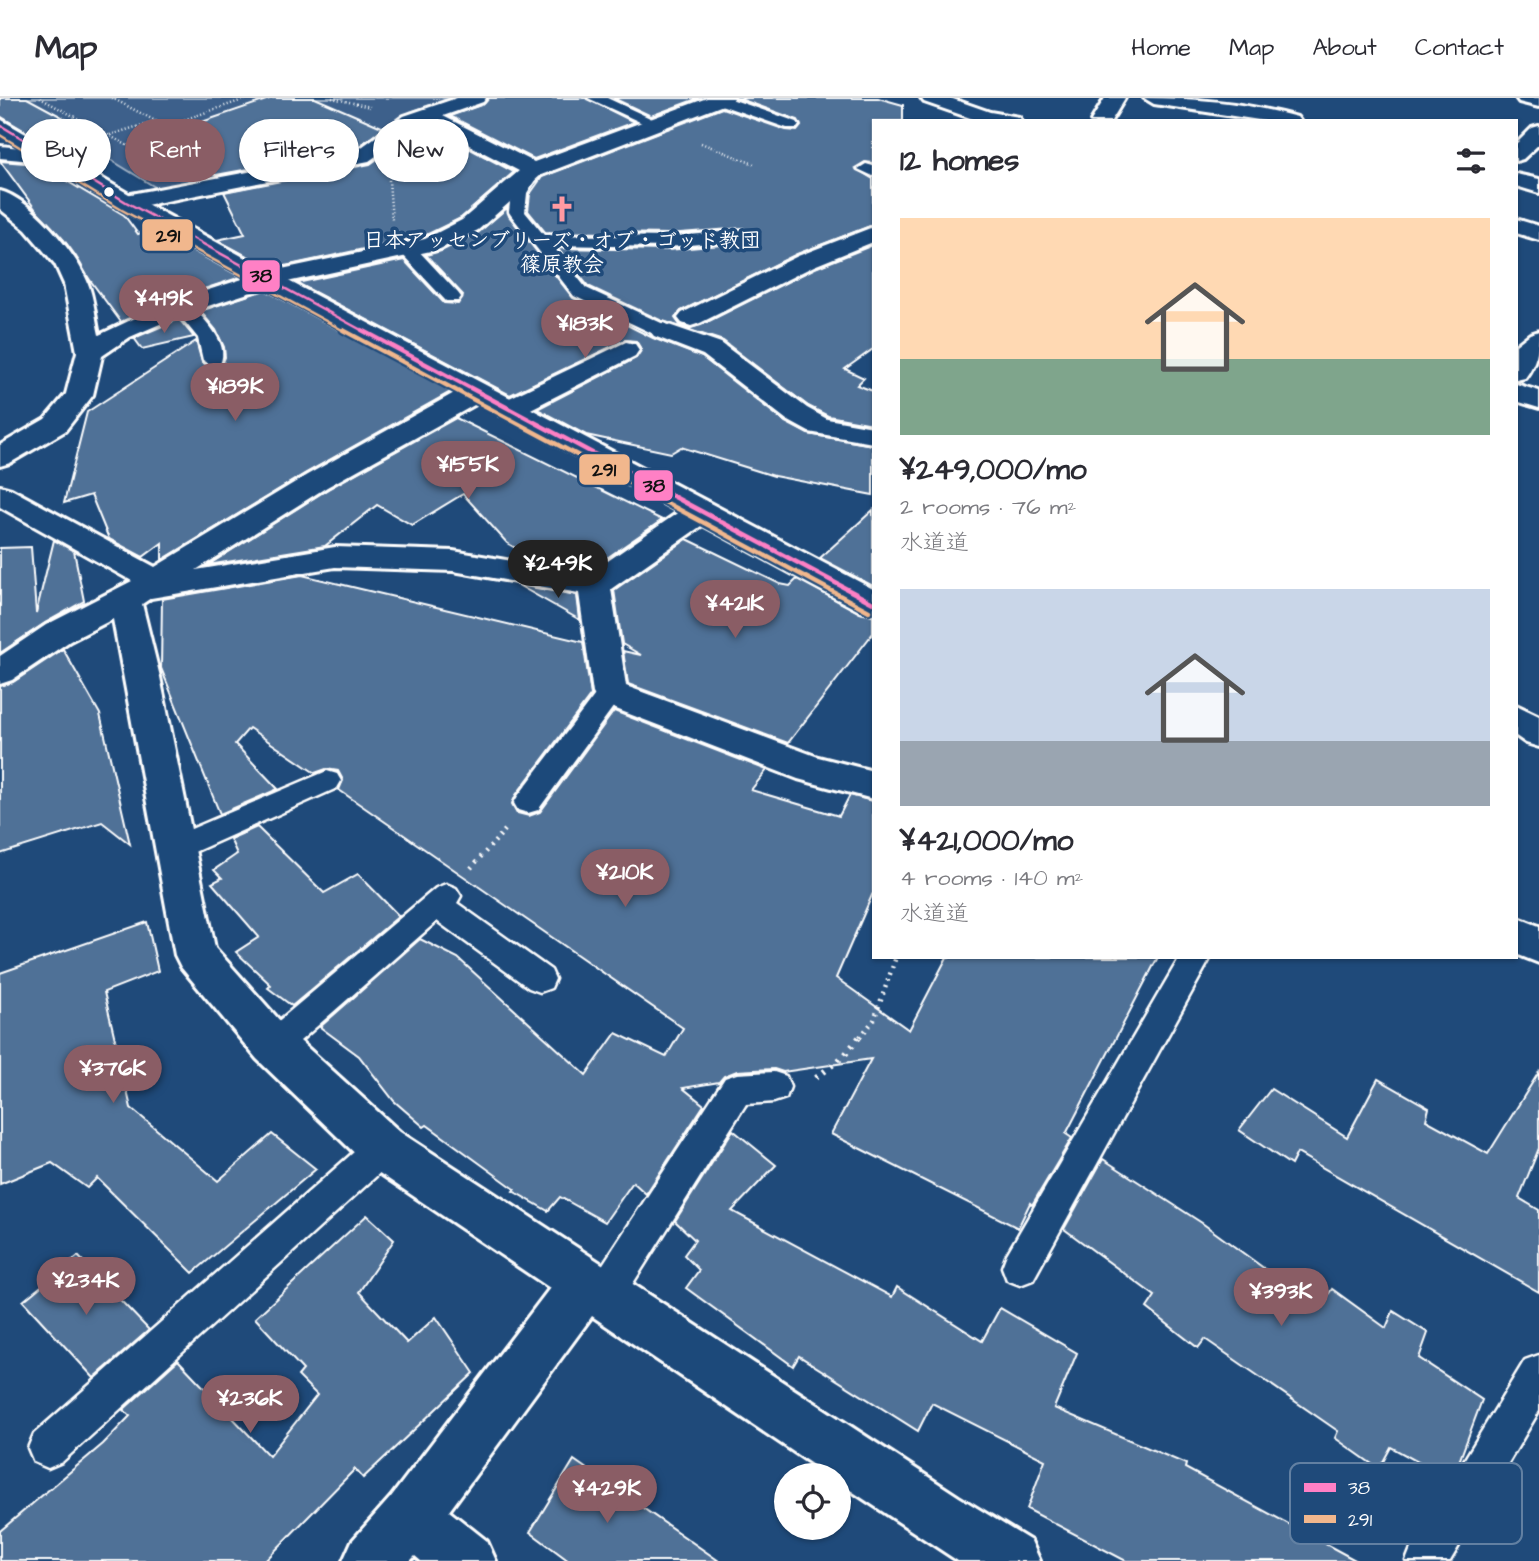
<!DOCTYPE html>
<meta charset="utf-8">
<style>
:root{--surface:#fff;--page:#f7f7f7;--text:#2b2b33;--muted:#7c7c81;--line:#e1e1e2;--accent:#8a5d65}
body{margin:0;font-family:"Architects Daughter","Klee One",sans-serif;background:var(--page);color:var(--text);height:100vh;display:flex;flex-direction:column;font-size:26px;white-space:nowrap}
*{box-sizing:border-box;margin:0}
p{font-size:23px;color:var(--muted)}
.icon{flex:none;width:38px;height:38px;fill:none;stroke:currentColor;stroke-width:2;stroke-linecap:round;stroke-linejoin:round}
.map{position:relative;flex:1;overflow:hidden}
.details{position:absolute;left:872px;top:21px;width:646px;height:840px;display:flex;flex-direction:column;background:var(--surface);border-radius:0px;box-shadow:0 2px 5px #0004}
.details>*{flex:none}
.banner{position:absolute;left:21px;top:21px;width:665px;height:63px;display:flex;gap:14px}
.tools{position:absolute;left:774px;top:1365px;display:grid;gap:14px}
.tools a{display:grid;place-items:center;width:77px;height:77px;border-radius:50%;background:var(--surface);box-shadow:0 2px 5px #0004;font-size:35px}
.price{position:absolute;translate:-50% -60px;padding:0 16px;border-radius:24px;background:var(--accent);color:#fff;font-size:23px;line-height:46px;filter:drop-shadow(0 2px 4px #0008)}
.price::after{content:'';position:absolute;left:50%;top:42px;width:21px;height:16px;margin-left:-10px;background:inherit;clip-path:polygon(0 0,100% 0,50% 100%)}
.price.active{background:#222;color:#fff}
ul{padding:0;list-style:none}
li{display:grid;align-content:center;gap:14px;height:371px;padding:0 28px}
li span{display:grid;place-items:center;height:217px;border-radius:0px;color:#555}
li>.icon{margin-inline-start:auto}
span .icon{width:126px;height:126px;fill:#fffc;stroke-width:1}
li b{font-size:30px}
h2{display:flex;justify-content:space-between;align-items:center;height:84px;padding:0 28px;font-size:30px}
.pill{padding:0 24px;border-radius:32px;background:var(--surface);box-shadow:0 2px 5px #0004;font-size:24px;line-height:63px}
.pill.active{background:var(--accent);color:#fff}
header{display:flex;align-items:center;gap:42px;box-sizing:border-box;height:98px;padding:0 35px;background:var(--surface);border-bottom:2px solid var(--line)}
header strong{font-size:33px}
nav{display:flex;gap:38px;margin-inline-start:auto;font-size:24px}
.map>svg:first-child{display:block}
.green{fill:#3c618b;stroke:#9eb0c5;stroke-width:2}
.building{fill:#507197;stroke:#fff;stroke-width:2}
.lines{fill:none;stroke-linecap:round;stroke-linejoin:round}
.service-casing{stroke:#fff;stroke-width:5}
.minor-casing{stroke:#fff;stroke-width:6}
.primary-casing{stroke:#fff;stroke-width:6}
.path-far2{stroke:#fff;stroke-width:2.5;stroke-dasharray:1 2.5;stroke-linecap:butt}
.path-far1{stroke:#fff;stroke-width:4.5;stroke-dasharray:2 5;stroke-linecap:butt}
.path{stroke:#fff;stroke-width:6;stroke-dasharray:2.5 7;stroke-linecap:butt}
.service{fill:#1f4a7a;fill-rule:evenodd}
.minor{fill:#1f4a7a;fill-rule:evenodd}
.primary{fill:#1f4a7a;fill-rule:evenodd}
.bus-1-far1-casing{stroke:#1f4a7a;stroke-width:5}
.bus-1-casing{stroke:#1f4a7a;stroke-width:9}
.bus-2-far1-casing{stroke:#1f4a7a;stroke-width:5}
.bus-2-casing{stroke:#1f4a7a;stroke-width:9}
.bus-1-far1{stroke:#ff80c5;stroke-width:2.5}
.bus-1{stroke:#ff80c5;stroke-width:4.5}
.bus-2-far1{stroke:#f1b78d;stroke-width:2.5}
.bus-2{stroke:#f1b78d;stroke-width:4.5}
.bus-dot{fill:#fff;stroke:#1f4a7a;stroke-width:2.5}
.labels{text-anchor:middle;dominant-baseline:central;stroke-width:7;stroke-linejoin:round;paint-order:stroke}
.far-poi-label{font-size:21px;font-weight:bold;fill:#fff;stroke:#1f4a7a}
.key{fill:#1f4a7a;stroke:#6280a2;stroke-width:2}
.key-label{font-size:19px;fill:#fff}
.line-badge{stroke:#1f4a7a;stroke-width:2.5}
.pale-badge-label{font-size:19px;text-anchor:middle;font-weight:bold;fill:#111}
</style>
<header>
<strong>Map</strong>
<nav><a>Home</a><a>Map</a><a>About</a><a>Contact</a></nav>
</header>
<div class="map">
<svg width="1539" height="1463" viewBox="0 0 1539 1463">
<rect width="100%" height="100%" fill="#1f4a7a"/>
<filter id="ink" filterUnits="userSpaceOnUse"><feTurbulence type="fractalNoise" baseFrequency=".0143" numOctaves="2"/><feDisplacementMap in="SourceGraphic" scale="14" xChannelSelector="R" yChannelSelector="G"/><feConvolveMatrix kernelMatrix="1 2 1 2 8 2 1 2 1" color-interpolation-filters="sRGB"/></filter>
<g filter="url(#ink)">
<polygon class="green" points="0,0 450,0 410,14 358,55 160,92 96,53 46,34"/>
<g class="building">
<polygon points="0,0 27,0 75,26 35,39 0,18"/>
<polygon points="272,0 315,0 384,30 354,52 216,77 152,41"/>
<polygon points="489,0 586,0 634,24 534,61 450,18 484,6"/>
<polygon points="613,0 699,0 651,18"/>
<polygon points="737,0 878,0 903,7 903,23 873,23 873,65 865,64 855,70 873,81 873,127 797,156 681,213 675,220 680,227 690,230 701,227 815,170 873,147 873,251 845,271 864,280 857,287 873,293 873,326 828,318 808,308 723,243 662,223 588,188 557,150 668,152 742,145 752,138 743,130 668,136 545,134 528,113 530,96 542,79 722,10 786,32 797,33 801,28 798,22"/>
<polygon points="425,27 514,74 461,120 424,138 271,171 217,142 245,136 224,94 370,66"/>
<polygon points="0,63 38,66 124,117 138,136 151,132 168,151 184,148 241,179 164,204 121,224 90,182 64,142 36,112"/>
<polygon points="507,110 509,118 573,200 653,240 702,259 785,324 808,336 873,347 873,397 774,378 681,349 671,355 586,337 537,311 636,260 641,251 636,243 625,242 510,297 297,185 404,162 444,205 458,206 463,197 426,157 441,153 479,134"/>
<polygon points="265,192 452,293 306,375 162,462 162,445 143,459 109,441 91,397 64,405 87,314 196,243 202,264 212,270 221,269 225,259 224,249 216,232 200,213"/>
<polygon points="179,221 194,239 142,251 134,240"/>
<polygon points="456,320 662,422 588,473 541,465 507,445 463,396 412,427 377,407 325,448 208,467 328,391"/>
<polygon points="873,412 873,488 820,460"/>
<polygon points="687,441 780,486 790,488 797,481 860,515 873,518 873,535 788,645 628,586 623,553 641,557 622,546 614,492"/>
<polygon points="54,442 74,453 84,503 45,525 0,555 0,450 31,449 36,515"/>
<polygon points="302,477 583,544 591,597 516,697 512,706 517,715 529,718 540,714 614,613 767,672 751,692 839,718 850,697 873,703 873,795 836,880 909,932 947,859 1158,859 1066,1036 1072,1040 1032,1107 1030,1105 1018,1130 831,1036 871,961 783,974 774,971 737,973 724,978 719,984 683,990 704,1007 646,1096 633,1084 605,1124 560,1099 548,1113 513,1093 515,1091 427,1027 424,1029 394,1003 359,958 320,929 420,841 458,860 586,977 616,935 666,959 683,930 339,692 343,682 338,673 326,671 315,675 249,630 235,646 278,691 220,716 161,570 162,501"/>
<polygon points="518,487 577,497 580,522"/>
<polygon points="63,551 100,616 130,746 102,724 0,756 0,588 13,584"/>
<polygon points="257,729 324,795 358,776 399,818 292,908 268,890 271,887 236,854 259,839 212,785 222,780 214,772 237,756 230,741"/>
<polygon points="147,824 158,873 104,894 131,1010 218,1083 272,1036 316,1071 193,1175 97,1080 87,1090 52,1065 0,1086 0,875"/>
<polygon points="1539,974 1539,1050 1519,1100 1539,1112 1539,1194 1297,1055 1291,1067 1239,1032 1271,991 1347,1039 1378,981 1429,1010 1426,1022 1488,1056"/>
<polygon points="733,1032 776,1067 732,1113 892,1199 897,1189 982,1243 1000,1210 1077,1255 1054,1310 1186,1366 1185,1370 1357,1463 1126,1463 1027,1411 1045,1362 932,1305 918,1333 799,1258 793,1268 686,1190 699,1172 684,1157 695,1142 675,1123"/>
<polygon points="1103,1061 1202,1125 1287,1187 1291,1179 1325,1201 1332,1191 1386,1230 1393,1213 1428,1235 1419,1260 1482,1302 1457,1369 1449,1381 1391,1349 1379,1371 1335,1340 1338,1333 1205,1241 1198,1250 1147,1210 1155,1198 1064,1131"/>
<polygon points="367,1117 394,1142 359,1194 407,1245 436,1219 474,1275 363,1380 355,1371 265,1463 0,1463 0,1433 103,1346 130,1318 123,1312 178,1262 269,1358 317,1297 298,1278 303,1272 255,1220"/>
<polygon points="78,1158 149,1232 94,1280 23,1203"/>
<polygon points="574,1362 719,1463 569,1463 530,1434"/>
</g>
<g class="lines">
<g class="service-casing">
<g id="service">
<polygon points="588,0 607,0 665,27 663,30 653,30"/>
<polygon points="714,0 728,0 797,24 799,27 797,30 787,30 715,5"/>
<polygon points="866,66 873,68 873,78 858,71"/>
<polygon points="533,67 541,72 527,95 525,114 544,137 668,139 742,132 750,137 742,142 668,149 552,147 586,190 670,229 672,233 663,239 656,237 574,198 511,117 509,114 511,95 528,69"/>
<polygon points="408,147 414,148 458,195 461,199 458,203 446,203 402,156 399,152"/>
<path d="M182 204 188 205C202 219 231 245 220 266L213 268 203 262 198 240 173 209Z"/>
<polygon points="610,586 619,589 623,595 619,601 538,712 528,715 518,712 514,705 518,698 601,589"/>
<polygon points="327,673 337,676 341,683 337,690 183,759 173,762 163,759 159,751 163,743"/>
<polygon points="446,786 456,790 461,798 457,805 551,872 555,881 551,890 540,894 529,890 437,823 284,957 273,961 262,957 257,947 262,937 436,790"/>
<polygon points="1180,859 1211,859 1033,1182 1020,1187 1007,1182 1002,1169 1007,1156"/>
<polygon points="774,974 786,978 790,989 786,1000 774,1004 746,1006 618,1209 605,1214 592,1209 587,1196 592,1183 725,980 737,976"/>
<polygon points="383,1034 395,1039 400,1050 395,1061 62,1364 48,1370 34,1364 28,1350 34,1336 371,1039"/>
<polygon points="1539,1257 1539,1313 1450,1463 1406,1463 1412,1448 1525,1262"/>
</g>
</g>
<g class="minor-casing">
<g id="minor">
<path d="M457 0H486L483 4 443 18 534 64 707 0H734L731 4 541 77 478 132 440 151 273 187 183 216 130 239 102 258 93 297 65 333 10 365 0 368V347L45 321 66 296 77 254 64 186 55 166 26 132 0 111V93C31 101 75 154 87 183 94 199 95 219 99 237L165 206 258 176 425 141 462 122 519 73 425 24 369 63 126 111 118 109 115 104 118 99 126 97 355 54 404 18Z"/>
<polygon points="921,0 950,0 990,14 1019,19 1022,23 979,23 924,4"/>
<polygon points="1105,0 1125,0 1111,23 1091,23"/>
<path d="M1144 0C1197 0 1246 5 1297 19L1300 23H1266L1154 6Z"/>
<polygon points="1516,0 1539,0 1539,9 1519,4"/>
<polygon points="1539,28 1539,46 1523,61 1516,63 1516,46 1532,30"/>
<polygon points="0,48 54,53 61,55 64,59 61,63 54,65 0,60"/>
<polygon points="1516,76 1539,81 1539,95 1516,88"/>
<polygon points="1516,121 1539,128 1539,142 1516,135"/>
<polygon points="873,129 873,144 814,168 700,225 691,228 682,225 678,220 682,215 798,158"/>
<polygon points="663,225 721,245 807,310 827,321 873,329 873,345 809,334 787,322 703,257 654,238 650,233 654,228"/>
<path d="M1539 233C1539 251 1536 265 1525 280L1516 282V247L1530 236Z"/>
<polygon points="626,244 635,246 639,252 635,258 519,317 509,319 499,317 495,311 499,305"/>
<polygon points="1516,286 1539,293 1539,310 1516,303"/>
<polygon points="475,287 485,289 489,295 485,301 327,389 196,472 335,449 453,453 589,476 689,407 700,405 711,407 715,414 711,421 611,491 626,588 818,659 873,673 873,701 798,681 598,604 593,595 579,495 453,473 335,469 151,500 142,506 160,579 215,850 289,933 400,1034 959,1399 1031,1443 1040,1463 958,1463 838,1384 838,1377 828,1377 592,1218 449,1413 487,1443 496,1463 421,1463 415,1458 410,1463 343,1463 352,1443 391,1399 550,1190 366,1066 257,961 181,869 175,857 113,521 70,543 12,582 0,586 0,558 46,527 132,483 0,409 0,388 11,391 155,469 307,377 465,289"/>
<polygon points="1516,607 1539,618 1539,649 1526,645 1516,638"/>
</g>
</g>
<g class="primary-casing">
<g id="primary">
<polygon points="0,21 134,99 260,168 873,491 873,516 861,513 118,109 0,36"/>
<polygon points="1516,819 1539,828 1539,865 1516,856"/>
</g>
</g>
<g class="path-far2">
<polyline points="40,0 156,63"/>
<polyline points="112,0 165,28 249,0"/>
<polyline points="332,0 370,9"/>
<polyline points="110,37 155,23"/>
<polyline points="701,45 754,66"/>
<polyline points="389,82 392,123"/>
</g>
<g class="path-far1">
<polyline points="471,770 505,732"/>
<polyline points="860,939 874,922 896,859"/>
</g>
<polyline class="path" points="816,980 844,958 861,937"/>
<use href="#service" class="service"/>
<use href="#minor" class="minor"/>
<use href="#primary" class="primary"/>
<g class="bus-1-far1-casing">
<polyline id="bus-1-far1" points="0,27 126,104 365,234"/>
</g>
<g class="bus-1-casing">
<polyline id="bus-1" points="362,232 873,505"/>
</g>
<g class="bus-2-far1-casing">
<polyline id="bus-2-far1" points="0,37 122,112 346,234"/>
</g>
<g class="bus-2-casing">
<polyline id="bus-2" points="343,232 869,513"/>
</g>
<use href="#bus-1-far1" class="bus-1-far1"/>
<use href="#bus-1" class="bus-1"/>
<use href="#bus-2-far1" class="bus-2-far1"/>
<use href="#bus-2" class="bus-2"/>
</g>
</g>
<defs>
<g id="church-bare" transform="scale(2.1)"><path d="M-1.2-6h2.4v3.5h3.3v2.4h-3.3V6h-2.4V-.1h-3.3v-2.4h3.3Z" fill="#ff9aa2" stroke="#1f4a7a" stroke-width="2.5" paint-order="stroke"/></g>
</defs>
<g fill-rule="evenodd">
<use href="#church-bare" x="562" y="111"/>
</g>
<circle class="bus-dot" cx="109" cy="94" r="6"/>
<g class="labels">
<g class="far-poi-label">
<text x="562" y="142">日本アッセンブリーズ・オブ・ゴッド教団<tspan x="562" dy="24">篠原教会</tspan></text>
</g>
</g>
<rect x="1290" y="1365" width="232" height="81" rx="10" class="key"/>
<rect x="1304" y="1385" width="32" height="9" fill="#ff80c5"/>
<rect x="1304" y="1417" width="32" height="8" fill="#f1b78d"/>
<g class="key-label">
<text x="1348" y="1396">38</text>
<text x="1348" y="1428">291</text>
</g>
<g class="line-badge">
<rect x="141" y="120" width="53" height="34" rx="7" fill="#f1b78d"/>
<rect x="241" y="161" width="40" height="34" rx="7" fill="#ff80c5"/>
<rect x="578" y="355" width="53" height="33" rx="7" fill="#f1b78d"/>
<rect x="633" y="371" width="41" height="33" rx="7" fill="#ff80c5"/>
</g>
<g class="pale-badge-label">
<text x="168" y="144">291</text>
<text x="261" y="184">38</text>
<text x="604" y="378">291</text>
<text x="654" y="394">38</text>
</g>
</svg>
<div class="tools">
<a><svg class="icon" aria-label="locate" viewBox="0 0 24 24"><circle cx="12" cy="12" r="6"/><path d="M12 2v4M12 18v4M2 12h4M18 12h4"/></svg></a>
</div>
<b class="price" style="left:164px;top:237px">¥419K</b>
<b class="price" style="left:585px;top:262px">¥183K</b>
<b class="price" style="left:235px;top:325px">¥189K</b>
<b class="price" style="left:468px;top:403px">¥155K</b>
<b class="price active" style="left:558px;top:502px">¥249K</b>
<b class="price" style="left:735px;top:542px">¥421K</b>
<b class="price" style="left:625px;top:811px">¥210K</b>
<b class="price" style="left:113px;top:1007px">¥376K</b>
<b class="price" style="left:86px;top:1219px">¥234K</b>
<b class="price" style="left:1281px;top:1230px">¥393K</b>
<b class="price" style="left:250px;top:1337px">¥236K</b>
<b class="price" style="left:607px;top:1427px">¥429K</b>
<div class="banner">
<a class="pill">Buy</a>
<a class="pill active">Rent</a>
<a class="pill">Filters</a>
<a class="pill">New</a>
</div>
<section class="details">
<h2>12 homes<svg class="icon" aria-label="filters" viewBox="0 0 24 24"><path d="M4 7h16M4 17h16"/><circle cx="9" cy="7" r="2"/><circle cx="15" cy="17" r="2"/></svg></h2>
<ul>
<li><span style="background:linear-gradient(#ffd9b3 65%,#7fa58c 0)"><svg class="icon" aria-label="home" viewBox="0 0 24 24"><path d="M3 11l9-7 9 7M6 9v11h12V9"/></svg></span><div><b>¥249,000/mo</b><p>2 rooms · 76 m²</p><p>水道道</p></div></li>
<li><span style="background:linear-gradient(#c9d6e8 70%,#9aa5b1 0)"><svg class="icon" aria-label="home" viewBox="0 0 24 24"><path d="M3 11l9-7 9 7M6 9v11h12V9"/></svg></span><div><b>¥421,000/mo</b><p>4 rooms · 140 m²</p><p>水道道</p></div></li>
</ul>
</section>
</div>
